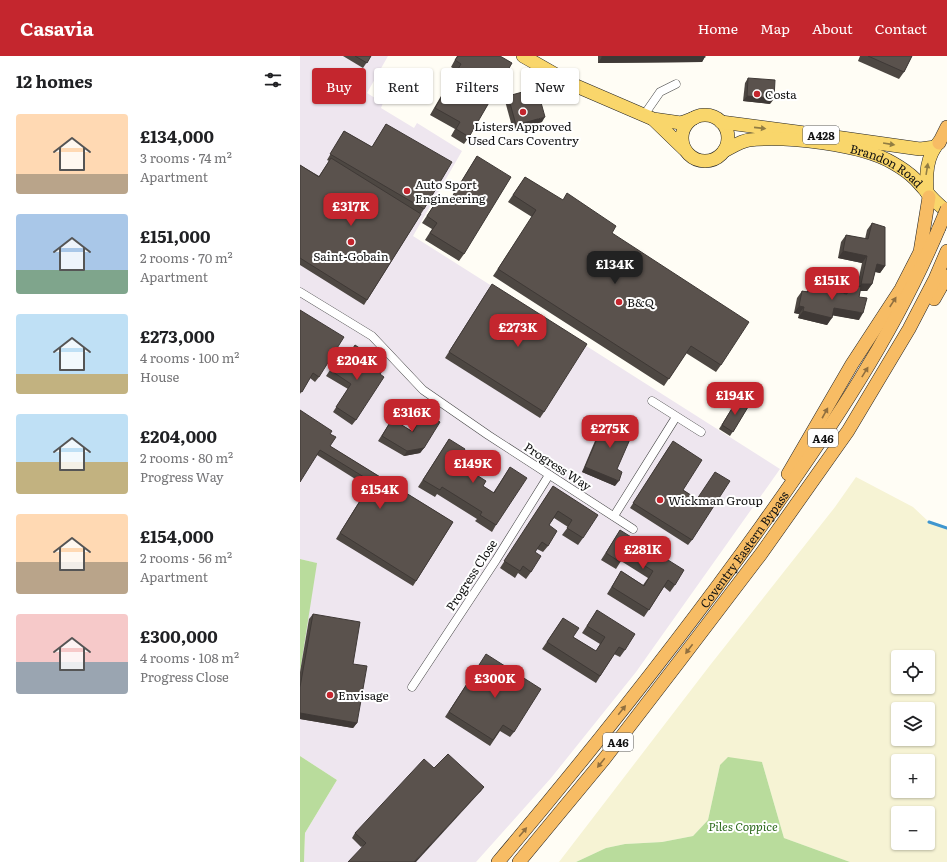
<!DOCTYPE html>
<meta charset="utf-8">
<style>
:root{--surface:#fff;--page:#f6f6f6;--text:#202124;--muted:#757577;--accent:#c4262e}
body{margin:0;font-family:Literata,serif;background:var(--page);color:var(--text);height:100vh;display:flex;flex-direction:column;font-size:15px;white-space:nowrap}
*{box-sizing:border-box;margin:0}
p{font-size:13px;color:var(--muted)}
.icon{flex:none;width:22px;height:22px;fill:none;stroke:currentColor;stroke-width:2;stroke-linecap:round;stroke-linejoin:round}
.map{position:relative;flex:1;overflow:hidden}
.details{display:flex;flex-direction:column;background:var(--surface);width:300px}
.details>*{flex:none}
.guide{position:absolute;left:12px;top:12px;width:380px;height:36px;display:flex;gap:8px}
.buttons{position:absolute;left:591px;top:594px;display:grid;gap:8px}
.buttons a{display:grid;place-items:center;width:44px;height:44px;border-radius:4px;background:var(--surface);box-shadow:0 1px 3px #0004;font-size:20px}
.price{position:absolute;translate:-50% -34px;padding:0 9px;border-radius:8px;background:var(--accent);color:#fff;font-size:13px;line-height:26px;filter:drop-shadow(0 1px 2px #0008)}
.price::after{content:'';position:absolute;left:50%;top:24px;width:12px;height:9px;margin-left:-6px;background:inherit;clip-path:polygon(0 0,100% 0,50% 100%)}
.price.on{background:#222;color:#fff}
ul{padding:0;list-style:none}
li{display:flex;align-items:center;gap:12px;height:100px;padding:0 16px}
li span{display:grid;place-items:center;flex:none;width:112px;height:80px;border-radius:4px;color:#555}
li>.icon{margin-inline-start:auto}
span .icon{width:48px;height:48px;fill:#fffc;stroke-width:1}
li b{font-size:17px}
h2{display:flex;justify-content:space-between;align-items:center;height:48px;padding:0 16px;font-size:17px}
.tag{padding:0 14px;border-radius:4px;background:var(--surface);box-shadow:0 1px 3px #0004;font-size:14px;line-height:36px}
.tag.on{background:var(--accent);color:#fff}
header{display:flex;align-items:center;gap:24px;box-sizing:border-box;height:56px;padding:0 20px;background:var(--accent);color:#fff}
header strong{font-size:19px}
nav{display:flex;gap:22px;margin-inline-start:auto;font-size:14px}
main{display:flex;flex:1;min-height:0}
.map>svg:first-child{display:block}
.industrial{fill:#eee6ef}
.farmland{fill:#f6f3d4;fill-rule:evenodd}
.forest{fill:#b9dc9c}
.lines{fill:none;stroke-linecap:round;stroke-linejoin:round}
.stream{stroke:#3f96cf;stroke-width:3}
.minor-casing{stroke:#444;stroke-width:9}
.primary-casing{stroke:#222;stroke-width:14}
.trunk-casing{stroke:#222;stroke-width:14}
.minor{stroke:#fff;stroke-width:8}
.primary{stroke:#f9d66b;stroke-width:13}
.trunk{stroke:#f7bc64;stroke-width:13}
.trunk-bridge-casing{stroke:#222;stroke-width:14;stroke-linecap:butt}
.trunk-bridge{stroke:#f7bc64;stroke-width:13}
.wall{fill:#4d4742}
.shaded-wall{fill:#3f3936}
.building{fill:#5a524d;stroke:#3f3936}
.oneway{fill:#917d42}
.oneway2{fill:#906f3f}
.poi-dot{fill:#c4262e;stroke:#fff;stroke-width:1.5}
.labels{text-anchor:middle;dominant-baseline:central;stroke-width:4;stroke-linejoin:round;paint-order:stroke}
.shield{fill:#fff;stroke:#585858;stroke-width:1}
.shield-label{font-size:11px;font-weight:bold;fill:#111}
.poi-label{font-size:12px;fill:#111;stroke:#fff;text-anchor:start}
.street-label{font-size:12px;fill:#111;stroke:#fff}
.park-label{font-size:12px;font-style:italic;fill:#2f6b1f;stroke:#fff}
</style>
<header>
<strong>Casavia</strong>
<nav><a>Home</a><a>Map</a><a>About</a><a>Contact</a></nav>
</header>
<main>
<section class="details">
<h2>12 homes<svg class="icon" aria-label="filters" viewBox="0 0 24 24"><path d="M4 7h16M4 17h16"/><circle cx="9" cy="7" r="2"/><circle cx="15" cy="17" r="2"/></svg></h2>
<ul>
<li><span style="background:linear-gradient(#ffd9b3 75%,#b9a48a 0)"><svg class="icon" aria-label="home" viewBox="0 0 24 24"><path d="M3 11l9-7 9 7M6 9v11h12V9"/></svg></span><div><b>£134,000</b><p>3 rooms · 74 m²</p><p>Apartment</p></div></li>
<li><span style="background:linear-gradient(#a9c7e8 70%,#7fa58c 0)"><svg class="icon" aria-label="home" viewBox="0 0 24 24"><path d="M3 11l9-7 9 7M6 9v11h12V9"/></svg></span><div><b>£151,000</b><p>2 rooms · 70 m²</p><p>Apartment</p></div></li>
<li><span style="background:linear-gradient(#bfe0f5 75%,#c2b280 0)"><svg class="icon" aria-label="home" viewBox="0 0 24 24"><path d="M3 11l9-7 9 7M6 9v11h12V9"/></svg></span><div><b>£273,000</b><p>4 rooms · 100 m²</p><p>House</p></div></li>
<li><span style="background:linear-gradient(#bfe0f5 60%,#c2b280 0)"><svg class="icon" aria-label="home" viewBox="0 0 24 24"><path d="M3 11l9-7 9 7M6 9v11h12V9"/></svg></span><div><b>£204,000</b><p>2 rooms · 80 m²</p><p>Progress Way</p></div></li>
<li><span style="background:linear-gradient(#ffd9b3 60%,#b9a48a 0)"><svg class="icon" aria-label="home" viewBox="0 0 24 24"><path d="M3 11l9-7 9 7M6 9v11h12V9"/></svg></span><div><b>£154,000</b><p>2 rooms · 56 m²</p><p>Apartment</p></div></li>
<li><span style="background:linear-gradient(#f6c9c9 60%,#9aa5b1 0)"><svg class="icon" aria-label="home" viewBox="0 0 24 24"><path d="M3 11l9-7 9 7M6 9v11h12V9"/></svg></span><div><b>£300,000</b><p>4 rooms · 108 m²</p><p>Progress Close</p></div></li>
</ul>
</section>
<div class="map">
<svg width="647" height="806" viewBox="0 0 647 806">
<rect width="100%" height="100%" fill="#fffdf5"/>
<polygon class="industrial" points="0,0 88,0 67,37 83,47 81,52 114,72 117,67 162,95 113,180 480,413 336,616 251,722 176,806 4,806 5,777 37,724 0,700 0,616 16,507 0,503"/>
<path class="farmland" d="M556 421 613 451 629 466 647 471V806H550L484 782 462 706 420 709 408 764 393 780 362 786 325 788 306 792 276 806H259L411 608 535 451ZM598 601H628V631H598ZM598 653H628V683H598ZM598 705H628V735H598ZM598 757H628V787H598Z"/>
<g class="forest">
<polygon points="0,503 17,507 0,616"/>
<polygon points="0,700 37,724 5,777 4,806 0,806"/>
<polygon points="428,701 462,706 484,782 550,806 276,806 306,792 325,788 362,786 393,780 408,764 420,709"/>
</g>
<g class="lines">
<polyline class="stream" points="629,466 647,472"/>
<g class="minor-casing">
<g id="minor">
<polyline points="344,59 360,36 376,28"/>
<polyline points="0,236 72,280 123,334 188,379 333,473"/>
<polyline points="352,345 401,376"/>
<polyline points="314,460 376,361"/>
<polyline points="112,631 196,504 249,419"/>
</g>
</g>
<g class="primary-casing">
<g id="primary">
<polyline points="223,0 274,29 353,63 381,67 394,62"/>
<circle cx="405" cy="82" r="23"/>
<polyline points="354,64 384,93"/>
<polyline points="421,66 505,77"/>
<polyline points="528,80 620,93 635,91"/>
<path id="s1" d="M424 95C432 91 441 85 449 84 486 80 561 88 593 107 600 111 609 117 615 123 626 134 633 146 647 155"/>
<path d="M627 137C626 118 626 101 639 86"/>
</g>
</g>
<g class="trunk-casing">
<g id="trunk">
<polyline points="639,87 647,71"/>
<polyline points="634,243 647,220"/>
<polyline points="488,418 552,308 601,233 620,196 629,141"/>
<path id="s2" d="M198 806C290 697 379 585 462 469 529 375 594 279 639 172"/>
<polyline points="219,806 305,702 378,607 461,498 548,375 609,273 635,223 647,195"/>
</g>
</g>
<use href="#minor" class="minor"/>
<use href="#primary" class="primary"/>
<use href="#trunk" class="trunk"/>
<g class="trunk-bridge-casing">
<polyline id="trunk-bridge" points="639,172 647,153"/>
</g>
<use href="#trunk-bridge" class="trunk-bridge"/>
</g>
<g class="wall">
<polygon points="43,0 71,0 63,12"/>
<polygon points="157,0 200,0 169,81 164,88 151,80 155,73 130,59 156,14 151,11"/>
<polygon points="298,0 405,0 402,6 298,7"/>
<polygon points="560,0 612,0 604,16 599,23 558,5"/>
<polygon points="448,22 470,48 443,45 445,27"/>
<polygon points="208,40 242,66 213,74 205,45"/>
<polygon points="86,68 124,153 64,249 0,209 0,109 19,120 29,105 27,104 44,75 72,91"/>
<polygon points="177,100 164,198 159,205 125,184 132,173 122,167 138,143 147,149"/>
<polygon points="225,121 312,177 421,309 416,316 386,297 364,330 193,220 232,161 208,146"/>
<polygon points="572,167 585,210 580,217 575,216 572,228 567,235 560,235 559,241 559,264 533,259 527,269 498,262 499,258 494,257 497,242 502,235 506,236 510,231 521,234 524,230 530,235 544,238 544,236 549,229 557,230 562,207 538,202 541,186 546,179 565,183 567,174"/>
<polygon points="188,234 244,356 240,362 145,302"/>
<polygon points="0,254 19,321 15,326 10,322 0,338"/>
<polygon points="40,299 46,302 66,305 80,318 56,364 52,369 33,356 48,333 26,320"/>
<polygon points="437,344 448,351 430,380 419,373"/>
<polygon points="0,354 30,378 30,390 153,466 113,530 36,483 68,431 17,399"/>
<polygon points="124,356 124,392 120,397 104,400 78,385 92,363 112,375"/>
<polygon points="306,362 317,413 315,430 282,416 302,368"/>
<polygon points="149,383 153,412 163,419 167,413 183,430 193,437 210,411 196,469 192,476 175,465 177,463 137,438 135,441 118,431"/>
<polygon points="369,391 383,434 397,443 392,484 388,489 330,452"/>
<polygon points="253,430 283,482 278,489 262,479 268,471 254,462 249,469 248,490 243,496 237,493 235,496 231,516 226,523 218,517 215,522 200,512"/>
<polygon points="320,474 375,529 370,536 364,531 344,561 307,538 321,515 343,529 348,522 321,505 316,513 301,504"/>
<polygon points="297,554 325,594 320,601 314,598 296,627 242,593 263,562 273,581 296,595 300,588 282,577"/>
<polygon points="13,558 53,608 57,667 53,672 0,663 0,616 9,563"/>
<polygon points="183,603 214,676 210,681 200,675 190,690 145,661"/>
<polygon points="134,712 184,731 180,736 61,791 52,782 55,777"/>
</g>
<g class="shaded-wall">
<polygon points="302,1 405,1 402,6 298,7"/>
<polygon points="447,40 474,43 470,48 443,45"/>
<polygon points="245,61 242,66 213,74 216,69"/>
<polygon points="543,195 567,200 562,207 538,202"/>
<polygon points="577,208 585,210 580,217 572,215"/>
<polygon points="561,228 572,228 567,235 556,235"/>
<polygon points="499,250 504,251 499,258 494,257"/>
<polygon points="534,252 563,257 559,264 530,259"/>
<polygon points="503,255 532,262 527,269 498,262"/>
<polygon points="124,392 120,397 104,400 107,395"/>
<polygon points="285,411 319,425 315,430 282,416"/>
<polygon points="0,657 57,667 53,672 0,663"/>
<polygon points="184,731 180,736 116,806 114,806"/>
</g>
<g class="building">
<polygon points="55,0 71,0 67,7"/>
<polygon points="158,0 200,0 212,7 169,81 156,73 160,66 135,52 161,8 155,4"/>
<rect x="302" y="0" width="103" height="1"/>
<polygon points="568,0 612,0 604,16"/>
<polygon points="448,22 475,24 474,43 447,40"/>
<polygon points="237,32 245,61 216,69 208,40"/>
<polygon points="86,68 152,106 124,153 30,98 44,75 72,91"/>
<polygon points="177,100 211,121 164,198 130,177 137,167 127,160 138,143 147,149"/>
<polygon points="31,102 121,158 67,244 0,202 0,109 19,121"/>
<polygon points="225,121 263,144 267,137 316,170 312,177 449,266 421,309 391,290 369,323 198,213 236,154 213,139"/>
<polygon points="572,167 585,171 585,210 577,208 572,228 561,228 567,200 543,195 546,179 568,183"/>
<polygon points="192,228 287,288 244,356 149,296"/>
<polygon points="549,229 561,231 559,241 567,242 563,257 534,252 532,262 503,255 504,251 499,250 502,235 508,236 510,231 523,234 524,230 531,231 530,235 547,238"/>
<polygon points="0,254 44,281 19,321 13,317 2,336 0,335"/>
<polygon points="55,289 70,299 66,305 82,315 80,318 84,321 56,364 36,351 51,328 30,314 40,299 46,303"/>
<polygon points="437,344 448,351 433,376 422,369"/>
<polygon points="0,354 32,375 30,378 36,381 30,390 153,466 116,525 40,477 72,426 20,394 0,426"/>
<polygon points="124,356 140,366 124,392 107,395 82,380 92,363 113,376"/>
<polygon points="306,362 334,374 317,413 322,416 319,425 285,411"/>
<polygon points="149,383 165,393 153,412 164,419 167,413 186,425 183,430 194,437 210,411 227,422 196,469 180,459 182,456 142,431 140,434 123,424"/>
<polygon points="373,385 402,404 383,434 397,443 415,416 430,425 392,484 333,447"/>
<polygon points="253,430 298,459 283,482 267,472 272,464 258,455 249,469 257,475 248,490 242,486 235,496 241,500 231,516 223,510 220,515 204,505"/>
<polygon points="320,474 384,514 375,529 368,524 349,554 312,531 321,515 344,530 353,515 326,498 320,506 306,497"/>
<polygon points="297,554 335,578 325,594 319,591 300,620 247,586 263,562 279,572 273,581 296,595 305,581 287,570"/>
<polygon points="13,558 60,566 53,608 67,610 57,667 0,657 0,631"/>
<polygon points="186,598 241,633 214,676 203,669 193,684 149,656"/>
<polygon points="148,698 184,731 114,806 48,806 66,787 55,777 124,703 134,712"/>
</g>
<defs><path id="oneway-solid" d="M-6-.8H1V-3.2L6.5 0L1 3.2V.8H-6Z"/></defs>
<g class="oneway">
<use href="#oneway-solid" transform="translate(460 72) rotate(6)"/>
<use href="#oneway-solid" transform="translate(589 88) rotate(9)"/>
<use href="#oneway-solid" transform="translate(627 113) rotate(-81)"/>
</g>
<g class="oneway2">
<use href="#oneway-solid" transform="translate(593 246) rotate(-57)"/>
<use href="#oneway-solid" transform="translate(565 316) rotate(-58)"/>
<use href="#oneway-solid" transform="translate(525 357) rotate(-61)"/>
<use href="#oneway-solid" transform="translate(389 593) rotate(127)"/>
<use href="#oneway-solid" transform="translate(322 654) rotate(-51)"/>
<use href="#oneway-solid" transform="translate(301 707) rotate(129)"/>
<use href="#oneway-solid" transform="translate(223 776) rotate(-50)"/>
</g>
<g class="poi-dot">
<circle cx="457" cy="38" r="4"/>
<circle cx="223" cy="56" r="4"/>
<circle cx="107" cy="135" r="4"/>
<circle cx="51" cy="186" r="4"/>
<circle cx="319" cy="246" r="4"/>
<circle cx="360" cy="444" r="4"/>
<circle cx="30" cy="639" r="4"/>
</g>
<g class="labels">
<g class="shield">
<rect x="503" y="70" width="36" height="18" rx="3"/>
<rect x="508" y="373" width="30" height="18" rx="3"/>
<rect x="303" y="677" width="30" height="18" rx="3"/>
</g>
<g class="shield-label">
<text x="521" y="79">A428</text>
<text x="523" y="382">A46</text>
<text x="318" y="686">A46</text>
</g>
<g class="poi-label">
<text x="465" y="38">Costa</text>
<text x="223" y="70" text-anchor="middle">Listers Approved<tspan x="223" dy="14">Used Cars Coventry</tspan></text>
<text x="115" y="128">Auto Sport<tspan x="115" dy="14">Engineering</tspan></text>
<text x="51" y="200" text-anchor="middle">Saint-Gobain</text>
<text x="327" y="246">B&amp;Q</text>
<text x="368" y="444">Wickman Group</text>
<text x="38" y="639">Envisage</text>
</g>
<g class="street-label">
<text stroke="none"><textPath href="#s1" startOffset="170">Brandon Road</textPath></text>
<text transform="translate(258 410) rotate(33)">Progress Way</text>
<text stroke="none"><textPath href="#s2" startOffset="398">Coventry Eastern Bypass</textPath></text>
<text transform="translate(171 519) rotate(-57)">Progress Close</text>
</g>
<g class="park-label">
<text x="443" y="770">Piles Coppice</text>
</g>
</g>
</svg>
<div class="buttons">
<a><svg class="icon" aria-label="locate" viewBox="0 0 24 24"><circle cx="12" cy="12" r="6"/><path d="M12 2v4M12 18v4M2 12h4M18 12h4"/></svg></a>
<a><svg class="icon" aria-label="layers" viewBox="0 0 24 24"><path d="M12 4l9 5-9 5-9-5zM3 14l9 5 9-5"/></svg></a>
<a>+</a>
<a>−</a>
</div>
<b class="price" style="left:51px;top:171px">£317K</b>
<b class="price on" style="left:315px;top:229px">£134K</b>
<b class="price" style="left:532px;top:245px">£151K</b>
<b class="price" style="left:218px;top:292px">£273K</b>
<b class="price" style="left:57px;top:325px">£204K</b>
<b class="price" style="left:435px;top:360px">£194K</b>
<b class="price" style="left:112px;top:377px">£316K</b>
<b class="price" style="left:310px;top:393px">£275K</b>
<b class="price" style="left:173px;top:428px">£149K</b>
<b class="price" style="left:80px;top:454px">£154K</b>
<b class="price" style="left:343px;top:514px">£281K</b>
<b class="price" style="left:195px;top:643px">£300K</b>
<div class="guide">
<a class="tag on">Buy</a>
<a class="tag">Rent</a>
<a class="tag">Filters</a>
<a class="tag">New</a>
</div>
</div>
</main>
